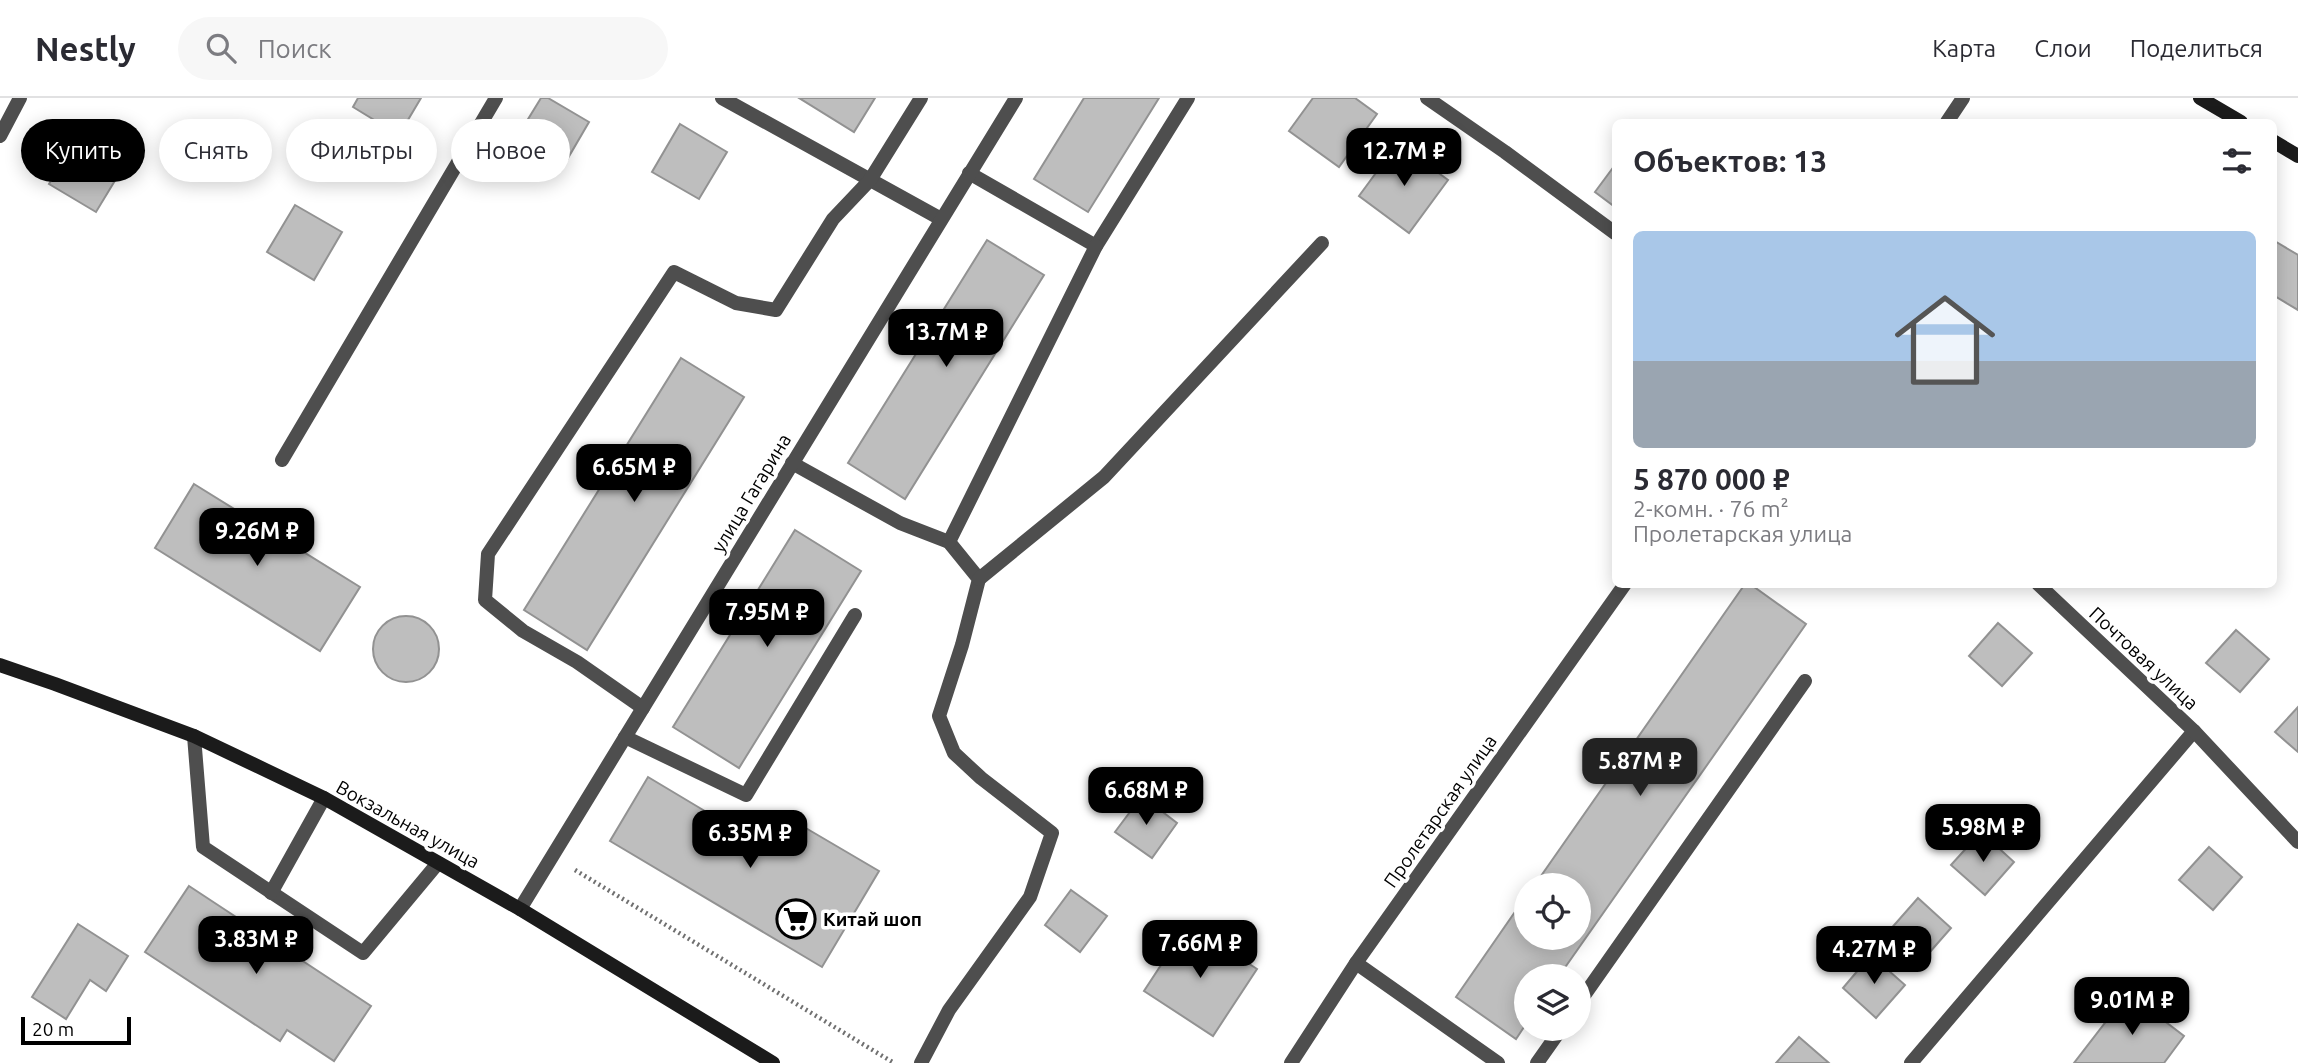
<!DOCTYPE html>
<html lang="ru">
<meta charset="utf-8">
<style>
:root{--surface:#fff;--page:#f7f7f7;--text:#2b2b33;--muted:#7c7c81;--line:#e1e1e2;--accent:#000}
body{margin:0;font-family:Ubuntu,sans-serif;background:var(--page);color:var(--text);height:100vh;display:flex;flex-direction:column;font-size:26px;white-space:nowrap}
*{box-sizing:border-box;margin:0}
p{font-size:23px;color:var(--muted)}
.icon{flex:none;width:38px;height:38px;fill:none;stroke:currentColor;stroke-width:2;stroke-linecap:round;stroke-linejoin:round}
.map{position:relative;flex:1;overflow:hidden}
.details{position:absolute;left:1612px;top:21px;width:665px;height:469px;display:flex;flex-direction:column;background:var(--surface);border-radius:10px;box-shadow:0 4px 18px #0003}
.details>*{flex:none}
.guide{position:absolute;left:21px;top:21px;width:665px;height:63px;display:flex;gap:14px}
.tools{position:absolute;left:1514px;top:775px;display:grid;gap:14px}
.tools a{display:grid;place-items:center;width:77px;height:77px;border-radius:50%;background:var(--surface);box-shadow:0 4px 18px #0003;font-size:35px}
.scale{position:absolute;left:21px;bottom:18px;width:110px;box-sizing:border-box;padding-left:7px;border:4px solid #000;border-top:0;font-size:19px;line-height:24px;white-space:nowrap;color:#000;-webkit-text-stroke:5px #fff;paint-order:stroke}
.price{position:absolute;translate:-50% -60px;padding:0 16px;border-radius:14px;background:var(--accent);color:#fff;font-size:23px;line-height:46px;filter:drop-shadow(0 2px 4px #0008)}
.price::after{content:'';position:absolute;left:50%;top:42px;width:21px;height:16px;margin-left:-10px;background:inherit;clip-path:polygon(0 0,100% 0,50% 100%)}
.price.active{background:#222;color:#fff}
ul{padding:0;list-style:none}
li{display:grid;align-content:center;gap:14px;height:371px;padding:0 21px}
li+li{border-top:2px solid var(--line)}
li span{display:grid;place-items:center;height:217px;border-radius:10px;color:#555}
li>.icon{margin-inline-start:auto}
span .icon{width:126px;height:126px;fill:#fffc;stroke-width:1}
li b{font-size:30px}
h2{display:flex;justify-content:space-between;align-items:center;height:84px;padding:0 21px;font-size:30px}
.chip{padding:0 24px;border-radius:32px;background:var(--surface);box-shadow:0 4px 18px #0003;font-size:24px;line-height:63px}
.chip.active{background:var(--accent);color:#fff}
header{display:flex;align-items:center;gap:42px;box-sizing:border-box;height:98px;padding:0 35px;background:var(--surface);border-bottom:2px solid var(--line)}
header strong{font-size:33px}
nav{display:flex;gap:38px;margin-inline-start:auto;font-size:24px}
.search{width:490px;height:63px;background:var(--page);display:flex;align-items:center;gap:18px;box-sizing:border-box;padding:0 24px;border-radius:38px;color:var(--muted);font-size:26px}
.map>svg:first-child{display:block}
.building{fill:#bebebe;stroke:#929292;stroke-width:2}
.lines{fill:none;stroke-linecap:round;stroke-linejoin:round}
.path{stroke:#707070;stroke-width:4.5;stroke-dasharray:2 3.5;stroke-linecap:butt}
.lane{stroke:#4e4e4e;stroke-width:14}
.street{stroke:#4e4e4e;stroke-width:14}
.secondary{stroke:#1b1b1b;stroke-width:14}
.labels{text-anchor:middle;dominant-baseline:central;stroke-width:7;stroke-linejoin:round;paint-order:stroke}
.street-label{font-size:19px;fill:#000;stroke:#fff}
.poi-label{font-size:19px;font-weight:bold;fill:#000;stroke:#fff;text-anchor:start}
</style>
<header>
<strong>Nestly</strong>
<div class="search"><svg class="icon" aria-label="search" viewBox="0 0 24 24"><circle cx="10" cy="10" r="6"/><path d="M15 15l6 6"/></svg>Поиск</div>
<nav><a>Карта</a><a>Слои</a><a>Поделиться</a></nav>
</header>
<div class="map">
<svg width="2298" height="965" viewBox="0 0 2298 965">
<rect width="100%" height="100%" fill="#fff"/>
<g class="building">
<polygon points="358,0 421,0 399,37 353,9"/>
<polygon points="541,0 548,0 589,24 561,72 514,44"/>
<polygon points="799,0 875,0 854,34"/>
<polygon points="1084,0 1159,0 1088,114 1034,81"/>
<polygon points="1313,0 1355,0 1377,16 1339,69 1289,33"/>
<polygon points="680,26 727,54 699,101 652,74"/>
<polygon points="78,39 125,66 96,114 49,86"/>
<polygon points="1398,45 1448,82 1409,135 1359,98"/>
<polygon points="1615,67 1615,109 1595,94"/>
<polygon points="295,107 342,134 314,182 267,154"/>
<polygon points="987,142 1044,177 905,401 848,365"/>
<polygon points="2273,142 2298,157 2298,212 2273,197"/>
<polygon points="681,260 744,299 587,552 524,512"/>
<polygon points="194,386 360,489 320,553 155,450"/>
<polygon points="795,432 861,473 739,670 673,629"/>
<polygon points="1745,486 1750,486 1806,526 1559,878 1526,878 1526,926 1516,941 1456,899 1526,798 1526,840 1578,840 1578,788 1534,788"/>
<circle cx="406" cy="551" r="33"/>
<polygon points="1998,525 2032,555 2002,588 1969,558"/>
<polygon points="2236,532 2269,561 2240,594 2206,565"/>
<polygon points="2298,609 2298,654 2275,634"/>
<polygon points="648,679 760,746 772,727 797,741 804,729 879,773 822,869 610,743"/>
<polygon points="1142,698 1177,725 1152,760 1115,734"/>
<polygon points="1981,734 2014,764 1985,797 1951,767"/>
<polygon points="2209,749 2242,779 2213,812 2179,782"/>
<polygon points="189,788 371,908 334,963 287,932 280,943 145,854"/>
<polygon points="1071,792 1107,818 1080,854 1045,827"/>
<polygon points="1918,800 1951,830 1922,863 1889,833"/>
<polygon points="78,826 128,858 106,893 90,882 66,921 32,899"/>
<polygon points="1188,826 1257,871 1213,938 1144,893"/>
<polygon points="1871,857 1905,887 1876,920 1843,890"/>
<polygon points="2128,895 2184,938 2164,965 2074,965"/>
<polygon points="1799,939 1829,965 1776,965"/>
</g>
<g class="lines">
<polyline class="path" points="575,772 894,965"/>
<g class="lane">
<polyline points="722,0 941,121"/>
<polyline points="969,75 1096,148 1188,0"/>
<polyline points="282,362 496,0"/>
<polyline points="792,365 900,425 949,444 979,481 962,547 939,618 954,655 981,680 1052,735 1030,799 949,912 921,965"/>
<polyline points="949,444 1096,148"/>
<polyline points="979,481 1104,379 1322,145"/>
<polyline points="643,610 577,564 523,533 485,502 488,456 674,174 736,205 776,212 833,121 870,82 921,0"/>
<polyline points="194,638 203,749 363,855 438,765"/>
<polyline points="625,639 746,697 855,517"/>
<polyline points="271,795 324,700"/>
<polyline points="1356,865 1498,965"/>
<polyline points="1578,906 1805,583"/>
<polyline points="1537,965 1561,931"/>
<polyline points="1911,965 2194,633"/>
</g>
<g class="street">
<polyline points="1427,0 1505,54 1615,135"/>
<polyline points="1947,24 1963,0"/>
<polyline points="0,38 20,0"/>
<polyline points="2038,486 2194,633 2298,744"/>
<polyline points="520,811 1016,0"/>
<polyline points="1291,965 1356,865 1625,486"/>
</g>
<g class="secondary">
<polyline points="2200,0 2241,24"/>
<polyline points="2273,43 2298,58"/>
<polyline points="0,567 55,586 194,638 324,700 520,811 773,965"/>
</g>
</g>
<defs>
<g id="supermarket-ring" transform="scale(2.0125)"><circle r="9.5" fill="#fff" stroke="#000" stroke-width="1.5"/><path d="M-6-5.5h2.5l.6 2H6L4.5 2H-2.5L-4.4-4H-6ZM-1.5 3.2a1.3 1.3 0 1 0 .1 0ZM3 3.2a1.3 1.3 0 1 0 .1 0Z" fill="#000"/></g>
</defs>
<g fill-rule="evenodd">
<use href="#supermarket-ring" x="796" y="821"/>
</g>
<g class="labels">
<g class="street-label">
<text transform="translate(751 395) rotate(-59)">улица Гагарина</text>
<text transform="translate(2144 560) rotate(43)">Почтовая улица</text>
<text transform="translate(1440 713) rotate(-55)">Пролетарская улица</text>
<text transform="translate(408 726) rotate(29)">Вокзальная улица</text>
</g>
<g class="poi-label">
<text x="823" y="821">Китай шоп</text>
</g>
</g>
</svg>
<div class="tools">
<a><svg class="icon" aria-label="locate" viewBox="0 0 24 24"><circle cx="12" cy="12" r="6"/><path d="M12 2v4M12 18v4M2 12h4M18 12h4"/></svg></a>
<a><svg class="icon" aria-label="layers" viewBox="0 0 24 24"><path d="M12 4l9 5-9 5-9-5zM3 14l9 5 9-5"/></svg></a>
</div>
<div class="scale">20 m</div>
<b class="price" style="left:1404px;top:90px">12.7M ₽</b>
<b class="price" style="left:946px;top:271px">13.7M ₽</b>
<b class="price" style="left:634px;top:406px">6.65M ₽</b>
<b class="price" style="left:257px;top:470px">9.26M ₽</b>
<b class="price" style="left:767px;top:551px">7.95M ₽</b>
<b class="price active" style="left:1640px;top:700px">5.87M ₽</b>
<b class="price" style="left:1146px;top:729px">6.68M ₽</b>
<b class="price" style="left:1983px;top:766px">5.98M ₽</b>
<b class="price" style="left:750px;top:772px">6.35M ₽</b>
<b class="price" style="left:256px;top:878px">3.83M ₽</b>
<b class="price" style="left:1200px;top:882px">7.66M ₽</b>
<b class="price" style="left:1874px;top:888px">4.27M ₽</b>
<b class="price" style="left:2132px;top:939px">9.01M ₽</b>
<div class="guide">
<a class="chip active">Купить</a>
<a class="chip">Снять</a>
<a class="chip">Фильтры</a>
<a class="chip">Новое</a>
</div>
<section class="details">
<h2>Объектов: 13<svg class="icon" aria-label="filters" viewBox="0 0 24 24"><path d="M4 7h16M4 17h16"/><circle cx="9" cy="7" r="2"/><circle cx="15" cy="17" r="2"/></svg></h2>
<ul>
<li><span style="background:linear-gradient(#a9c7e8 60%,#9aa5b1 0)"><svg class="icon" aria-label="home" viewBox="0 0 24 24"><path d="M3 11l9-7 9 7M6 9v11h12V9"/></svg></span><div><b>5 870 000 ₽</b><p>2-комн. · 76 m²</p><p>Пролетарская улица</p></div></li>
</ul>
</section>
</div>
